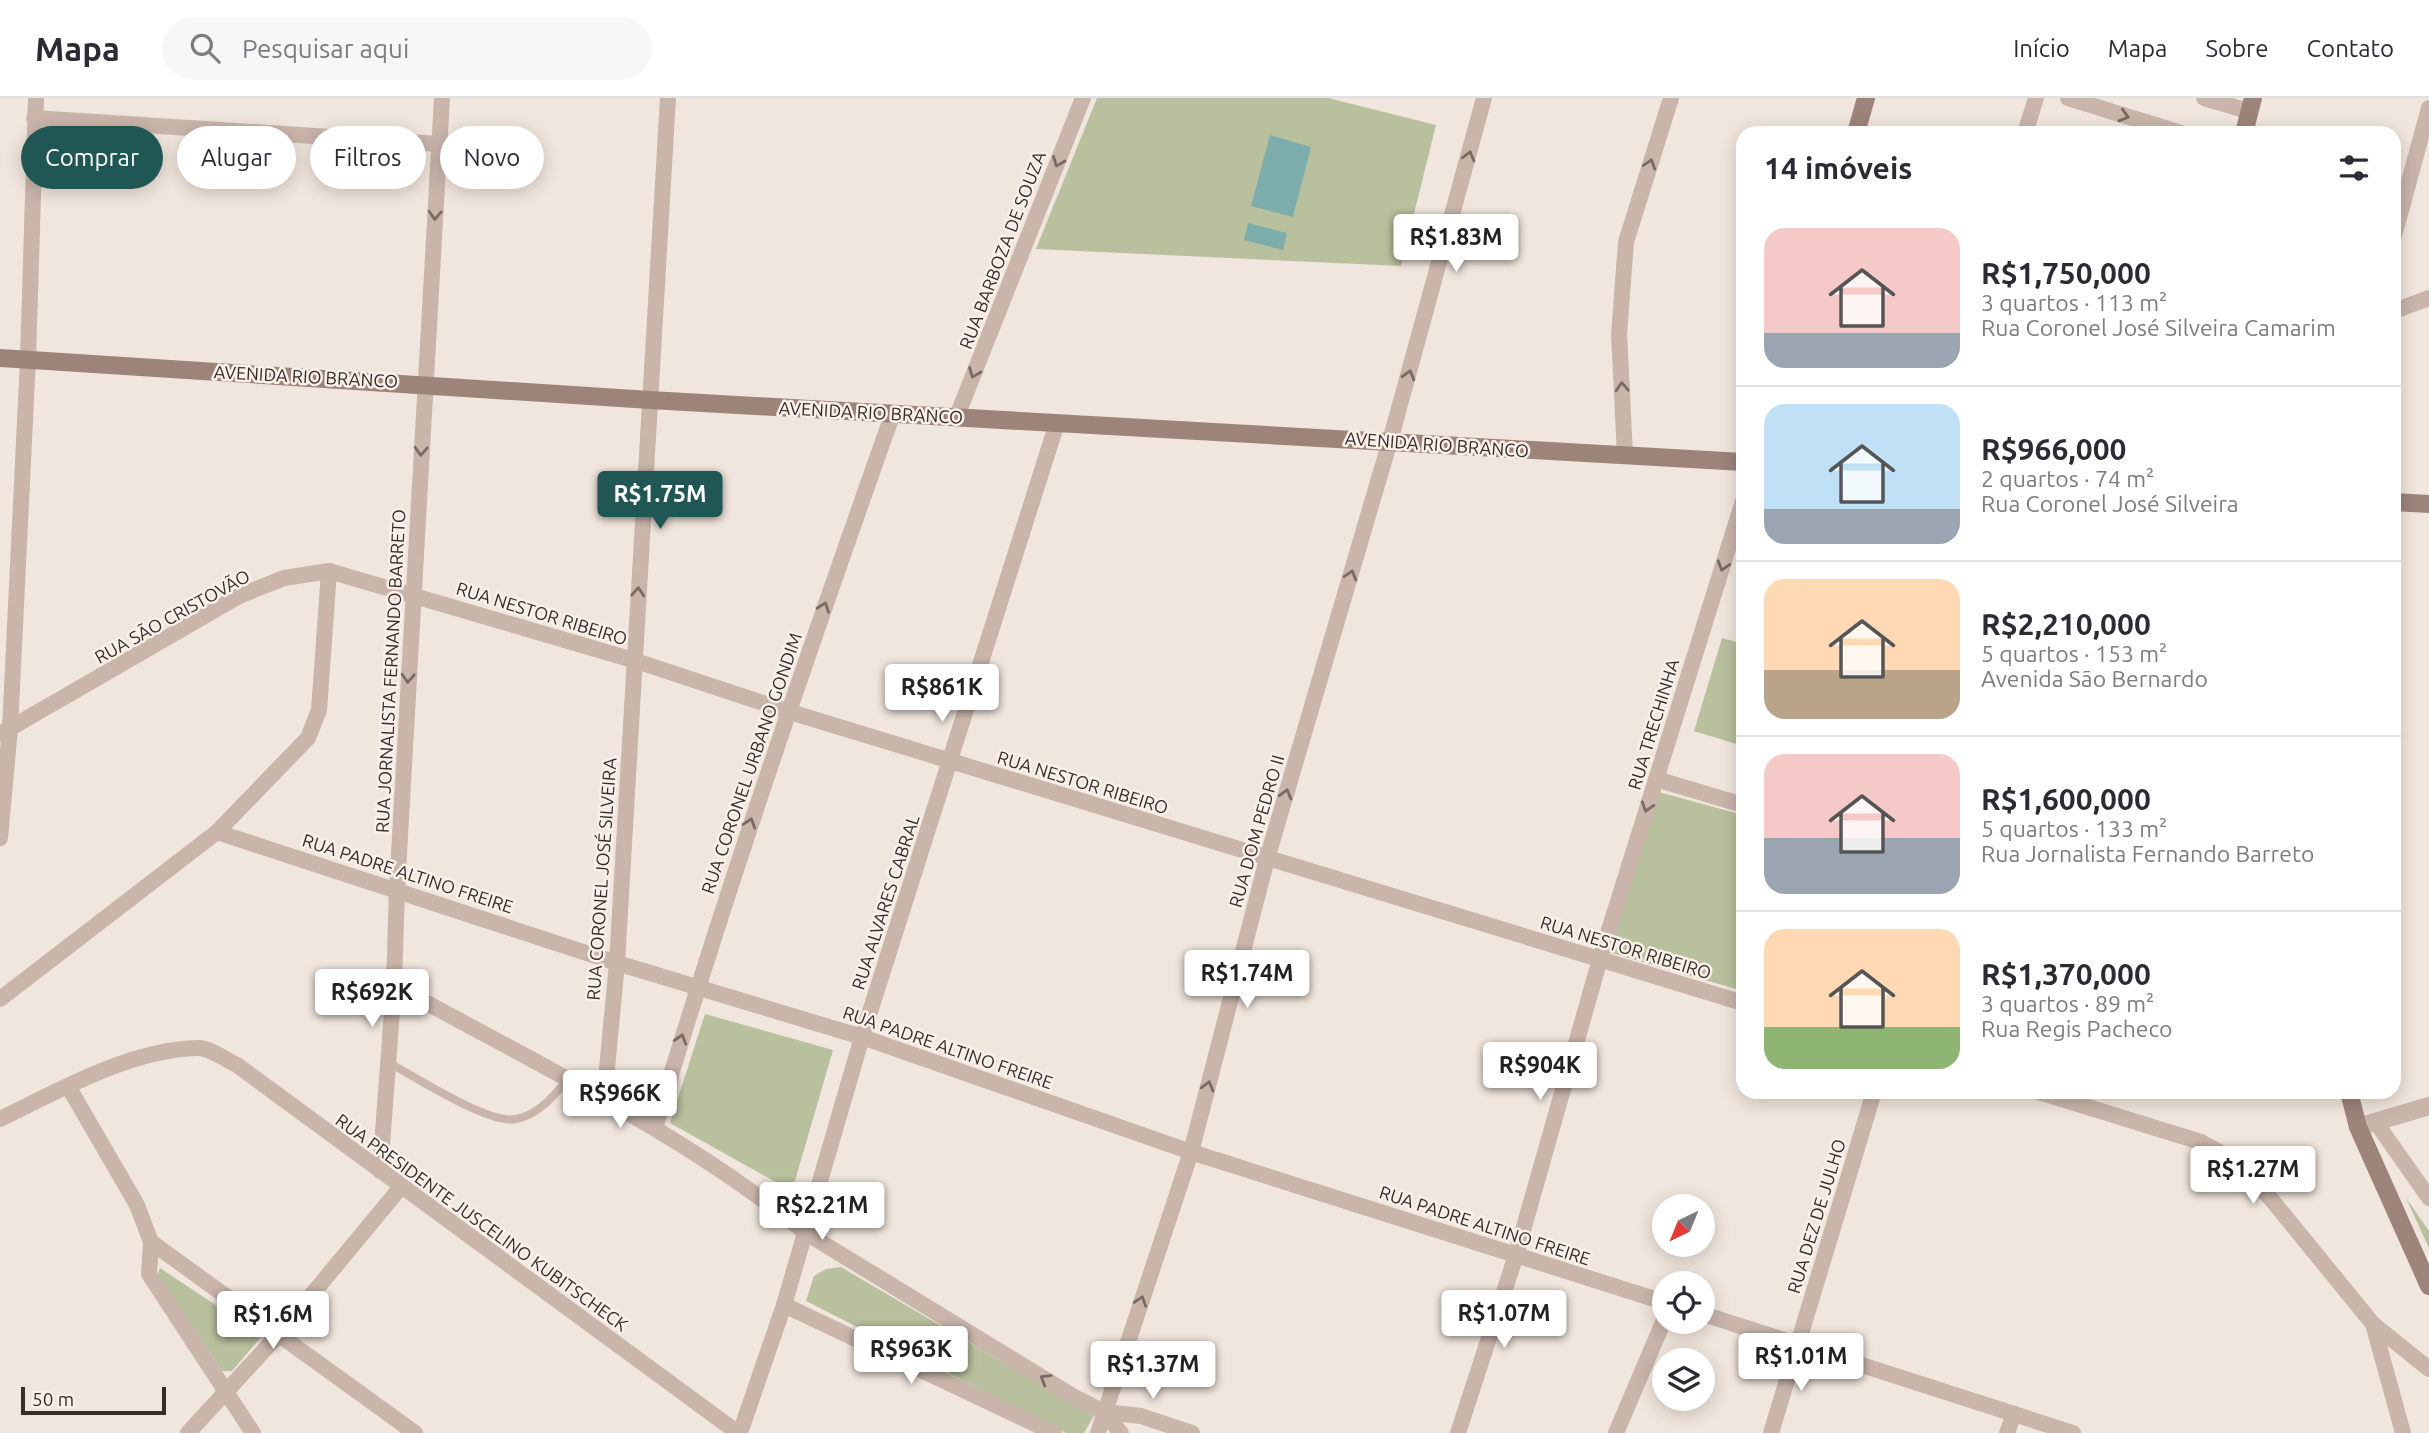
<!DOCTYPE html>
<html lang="pt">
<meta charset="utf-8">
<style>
:root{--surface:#fff;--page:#f7f7f7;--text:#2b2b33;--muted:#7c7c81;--line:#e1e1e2;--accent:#205754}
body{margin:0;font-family:Ubuntu,sans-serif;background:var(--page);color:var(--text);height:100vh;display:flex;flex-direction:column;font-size:26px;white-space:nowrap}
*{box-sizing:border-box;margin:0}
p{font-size:23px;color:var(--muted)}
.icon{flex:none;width:38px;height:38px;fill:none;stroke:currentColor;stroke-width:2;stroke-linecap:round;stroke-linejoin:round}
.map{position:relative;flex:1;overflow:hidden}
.drawer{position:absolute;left:1736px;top:28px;width:665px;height:973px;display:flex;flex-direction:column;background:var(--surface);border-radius:21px;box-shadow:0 4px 18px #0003}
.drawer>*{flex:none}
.hud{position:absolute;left:21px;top:28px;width:665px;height:63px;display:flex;gap:14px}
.needle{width:46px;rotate:223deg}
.fabs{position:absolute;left:1652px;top:1096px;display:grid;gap:14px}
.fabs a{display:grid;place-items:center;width:63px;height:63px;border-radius:50%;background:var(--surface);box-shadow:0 4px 18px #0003;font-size:35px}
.scale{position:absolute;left:21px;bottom:18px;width:145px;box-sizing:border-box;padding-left:7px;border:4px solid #372c29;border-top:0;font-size:19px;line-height:24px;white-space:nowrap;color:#372c29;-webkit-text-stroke:5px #f9f0ea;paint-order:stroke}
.price{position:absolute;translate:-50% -60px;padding:0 16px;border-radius:7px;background:#fff;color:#222;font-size:23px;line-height:46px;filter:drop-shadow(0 2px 4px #0008)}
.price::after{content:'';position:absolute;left:50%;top:42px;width:21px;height:16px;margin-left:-10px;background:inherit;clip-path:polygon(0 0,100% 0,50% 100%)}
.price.on{background:var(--accent);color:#fff}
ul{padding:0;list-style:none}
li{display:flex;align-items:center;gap:21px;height:175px;padding:0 28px}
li+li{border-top:2px solid var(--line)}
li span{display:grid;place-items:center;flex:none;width:196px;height:140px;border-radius:21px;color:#555}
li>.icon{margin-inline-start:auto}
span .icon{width:84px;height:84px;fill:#fffc;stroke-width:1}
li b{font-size:30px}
h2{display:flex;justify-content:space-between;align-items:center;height:84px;padding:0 28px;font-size:30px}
.tag{padding:0 24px;border-radius:32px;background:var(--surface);box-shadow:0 4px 18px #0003;font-size:24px;line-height:63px}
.tag.on{background:var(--accent);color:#fff}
header{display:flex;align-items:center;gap:42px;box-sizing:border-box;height:98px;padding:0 35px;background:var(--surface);border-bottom:2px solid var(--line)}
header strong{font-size:33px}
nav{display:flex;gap:38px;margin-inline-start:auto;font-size:24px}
.search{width:490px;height:63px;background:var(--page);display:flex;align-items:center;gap:18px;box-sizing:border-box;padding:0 24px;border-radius:38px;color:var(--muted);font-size:26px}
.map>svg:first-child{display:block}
.green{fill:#b8c09e}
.water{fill:#7dadaa}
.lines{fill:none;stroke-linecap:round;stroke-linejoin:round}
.service{stroke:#c9b5aa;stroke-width:8}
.minor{stroke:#c9b5aa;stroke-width:16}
.tertiary{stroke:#c9b5aa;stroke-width:18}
.secondary{stroke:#9d847b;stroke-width:18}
.oneway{stroke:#796a63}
.labels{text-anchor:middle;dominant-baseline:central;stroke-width:5;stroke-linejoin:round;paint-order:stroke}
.street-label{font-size:18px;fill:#372c29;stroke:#f9f0ea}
</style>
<header>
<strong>Mapa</strong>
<div class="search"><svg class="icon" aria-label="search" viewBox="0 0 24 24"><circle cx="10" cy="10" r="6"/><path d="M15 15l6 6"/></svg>Pesquisar aqui</div>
<nav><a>Início</a><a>Mapa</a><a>Sobre</a><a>Contato</a></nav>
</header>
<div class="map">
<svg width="2429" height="1335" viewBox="0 0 2429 1335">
<rect width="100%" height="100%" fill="#f1e6dd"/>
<g class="green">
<polygon points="1097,0 1328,0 1436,27 1401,168 1036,151"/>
<polygon points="1722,540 1743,546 1743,648 1694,633"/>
<polygon points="1655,693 1743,717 1743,893 1608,854"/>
<polygon points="705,916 833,952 792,1093 670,1025"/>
<polygon points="2406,1100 2429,1133 2429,1150"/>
<polygon points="841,1169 1094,1318 1084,1335 1066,1335 806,1203 814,1178 826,1171"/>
<polygon points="160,1170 262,1238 232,1273 222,1273 158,1177"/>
</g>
<g class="water">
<polygon points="1270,37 1311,49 1293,119 1251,108"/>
<polygon points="1248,125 1287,135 1283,152 1244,142"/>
</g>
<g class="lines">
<path class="service" d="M389 965C416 979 489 1027 516 1021 538 1017 554 998 567 982"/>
<g class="minor">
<polyline points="2068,0 2181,35"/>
<polyline points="2204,0 2248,13"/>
<polyline points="34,20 439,46"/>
<polyline points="2025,35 2036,0"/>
<polyline points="2394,138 2429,10"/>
<polyline points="2394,213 2429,200"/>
<polyline points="957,318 1083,0"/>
<polyline points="1625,357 1619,236 1626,144 1671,0"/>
<polyline points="0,636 239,498 284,480 329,473 633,562 787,613 1743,905"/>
<polyline points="1656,681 1743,707"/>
<polyline points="217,734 617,865 862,939 1191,1054 1664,1204"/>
<polyline points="0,740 10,631 28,261 36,0"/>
<path d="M394 887C533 964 682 1034 806 1135L1076 1300 1104 1314 1141 1318 1192 1335"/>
<polyline points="0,901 217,734 308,640 319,612 329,473"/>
<polyline points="68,988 137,1107 151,1144 149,1176 253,1335"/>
<polyline points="2039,994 2201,1044 2234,1062 2271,1101 2373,1226 2429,1271"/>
<polyline points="604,1002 617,865 668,0"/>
<path d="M0 1021C60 992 129 952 197 950 209 949 226 962 237 967L738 1335"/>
<polyline points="2375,1023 2429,1100"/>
<path d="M655 1030C727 789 809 552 893 315"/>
<polyline points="380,1073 394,887 397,791 442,0"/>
<polyline points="151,1144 415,1335"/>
<polyline points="784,1207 1054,1335"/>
<polyline points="1703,1216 2073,1335"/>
<polyline points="2373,1226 2403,1335"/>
<polyline points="1104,1314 1121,1335"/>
<polyline points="188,1335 280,1235 401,1089"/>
<polyline points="740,1335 784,1207 862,939 1057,325"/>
<polyline points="1098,1335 1191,1054 1267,761 1390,343 1484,0"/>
<polyline points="1458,1335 1516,1157 1600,861 1743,403"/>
<polyline points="1616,1335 1664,1222"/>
<polyline points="1771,1335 1874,994"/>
<polyline points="2007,1335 2014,1316"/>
</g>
<polyline class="tertiary" points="2358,1029 2429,1008"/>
<g class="secondary">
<polyline points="1856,35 1866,0"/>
<polyline points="2244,35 2253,0"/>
<polyline points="0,260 650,302 1743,364"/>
<polyline points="2394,404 2429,406"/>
<polyline points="2349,994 2358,1029 2429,1188"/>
</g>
</g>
<defs><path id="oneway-chevron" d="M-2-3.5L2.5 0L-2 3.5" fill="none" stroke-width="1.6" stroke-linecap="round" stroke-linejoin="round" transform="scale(1.75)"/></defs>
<g class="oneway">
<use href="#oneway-chevron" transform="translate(2124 18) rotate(17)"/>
<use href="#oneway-chevron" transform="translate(1469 58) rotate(-75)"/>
<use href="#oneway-chevron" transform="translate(1058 64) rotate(111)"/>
<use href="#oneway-chevron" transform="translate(1650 66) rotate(-73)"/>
<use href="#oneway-chevron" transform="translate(435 117) rotate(93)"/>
<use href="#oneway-chevron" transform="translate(974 275) rotate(111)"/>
<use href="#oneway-chevron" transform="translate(1409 277) rotate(-74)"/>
<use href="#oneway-chevron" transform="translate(1622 289) rotate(-93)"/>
<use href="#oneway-chevron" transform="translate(421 353) rotate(93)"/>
<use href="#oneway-chevron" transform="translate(1723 468) rotate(107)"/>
<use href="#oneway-chevron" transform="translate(1351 477) rotate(-74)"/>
<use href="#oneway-chevron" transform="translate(638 494) rotate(-86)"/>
<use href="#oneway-chevron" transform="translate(824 509) rotate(-70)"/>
<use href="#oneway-chevron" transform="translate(408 580) rotate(93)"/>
<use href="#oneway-chevron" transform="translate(1286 696) rotate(-74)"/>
<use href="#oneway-chevron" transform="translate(1647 709) rotate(107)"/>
<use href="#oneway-chevron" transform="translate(750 725) rotate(-72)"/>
<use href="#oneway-chevron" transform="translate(681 941) rotate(-73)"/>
<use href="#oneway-chevron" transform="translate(1208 988) rotate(-75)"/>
<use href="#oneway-chevron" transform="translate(1141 1203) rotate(-72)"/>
<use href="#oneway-chevron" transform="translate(1045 1281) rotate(-149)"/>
</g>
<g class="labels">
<g class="street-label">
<text transform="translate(1002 152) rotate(-69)">RUA BARBOZA DE SOUZA</text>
<text transform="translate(306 278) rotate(3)">AVENIDA RIO BRANCO</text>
<text transform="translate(871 314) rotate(3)">AVENIDA RIO BRANCO</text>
<text transform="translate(1437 346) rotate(4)">AVENIDA RIO BRANCO</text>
<text transform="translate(542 515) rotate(17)">RUA NESTOR RIBEIRO</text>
<text transform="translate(172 518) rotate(-29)">RUA SÃO CRISTOVÃO</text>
<text transform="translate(390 573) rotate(-87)">RUA JORNALISTA FERNANDO BARRETO</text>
<text transform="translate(1653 626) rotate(-73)">RUA TRECHINHA</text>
<text transform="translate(751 665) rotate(-71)">RUA CORONEL URBANO GONDIM</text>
<text transform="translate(1083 684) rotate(17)">RUA NESTOR RIBEIRO</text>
<text transform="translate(1256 733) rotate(-74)">RUA DOM PEDRO II</text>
<text transform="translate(408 775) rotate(18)">RUA PADRE ALTINO FREIRE</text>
<text transform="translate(601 781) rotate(-86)">RUA CORONEL JOSÉ SILVEIRA</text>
<text transform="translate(885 804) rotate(-72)">RUA ALVARES CABRAL</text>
<text transform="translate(1626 849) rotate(17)">RUA NESTOR RIBEIRO</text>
<text transform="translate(948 949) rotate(19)">RUA PADRE ALTINO FREIRE</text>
<text transform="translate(1816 1118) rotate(-73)">RUA DEZ DE JULHO</text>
<text transform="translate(482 1124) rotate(36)">RUA PRESIDENTE JUSCELINO KUBITSCHECK</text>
<text transform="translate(1485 1127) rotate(18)">RUA PADRE ALTINO FREIRE</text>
</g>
</g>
</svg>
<div class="fabs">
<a><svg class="needle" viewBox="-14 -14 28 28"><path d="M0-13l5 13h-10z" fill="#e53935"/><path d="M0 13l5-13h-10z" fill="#7c7c81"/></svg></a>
<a><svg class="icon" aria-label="locate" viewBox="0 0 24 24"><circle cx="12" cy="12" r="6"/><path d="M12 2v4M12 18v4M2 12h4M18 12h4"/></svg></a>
<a><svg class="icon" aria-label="layers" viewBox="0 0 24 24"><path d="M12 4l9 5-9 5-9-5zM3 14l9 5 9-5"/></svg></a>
</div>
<div class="scale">50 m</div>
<b class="price" style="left:1456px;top:176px">R$1.83M</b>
<b class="price on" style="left:660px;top:433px">R$1.75M</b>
<b class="price" style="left:942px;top:626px">R$861K</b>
<b class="price" style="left:1247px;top:912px">R$1.74M</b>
<b class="price" style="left:372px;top:931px">R$692K</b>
<b class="price" style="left:1540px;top:1004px">R$904K</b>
<b class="price" style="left:620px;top:1032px">R$966K</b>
<b class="price" style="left:2253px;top:1108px">R$1.27M</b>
<b class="price" style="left:822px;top:1144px">R$2.21M</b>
<b class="price" style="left:1504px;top:1252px">R$1.07M</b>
<b class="price" style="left:273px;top:1253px">R$1.6M</b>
<b class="price" style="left:911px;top:1288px">R$963K</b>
<b class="price" style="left:1801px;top:1295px">R$1.01M</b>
<b class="price" style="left:1153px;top:1303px">R$1.37M</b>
<div class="hud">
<a class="tag on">Comprar</a>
<a class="tag">Alugar</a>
<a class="tag">Filtros</a>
<a class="tag">Novo</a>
</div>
<section class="drawer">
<h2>14 imóveis<svg class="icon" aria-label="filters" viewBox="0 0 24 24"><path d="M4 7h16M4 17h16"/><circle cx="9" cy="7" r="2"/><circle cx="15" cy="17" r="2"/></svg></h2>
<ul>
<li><span style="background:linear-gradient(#f6c9c9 75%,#9aa5b1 0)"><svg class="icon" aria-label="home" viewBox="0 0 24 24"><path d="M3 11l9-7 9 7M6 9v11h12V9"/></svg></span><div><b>R$1,750,000</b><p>3 quartos · 113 m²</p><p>Rua Coronel José Silveira Camarim</p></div></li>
<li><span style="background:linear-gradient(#bfe0f5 75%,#9aa5b1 0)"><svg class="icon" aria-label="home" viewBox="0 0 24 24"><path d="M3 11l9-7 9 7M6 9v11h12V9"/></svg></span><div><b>R$966,000</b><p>2 quartos · 74 m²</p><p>Rua Coronel José Silveira</p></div></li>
<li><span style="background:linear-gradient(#ffd9b3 65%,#b9a48a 0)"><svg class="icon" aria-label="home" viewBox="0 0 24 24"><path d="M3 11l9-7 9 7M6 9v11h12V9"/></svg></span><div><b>R$2,210,000</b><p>5 quartos · 153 m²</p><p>Avenida São Bernardo</p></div></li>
<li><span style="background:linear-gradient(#f6c9c9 60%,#9aa5b1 0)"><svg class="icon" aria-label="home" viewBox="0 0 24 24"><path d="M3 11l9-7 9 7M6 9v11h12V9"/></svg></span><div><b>R$1,600,000</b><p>5 quartos · 133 m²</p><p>Rua Jornalista Fernando Barreto</p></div></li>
<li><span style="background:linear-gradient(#ffd9b3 70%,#8fb573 0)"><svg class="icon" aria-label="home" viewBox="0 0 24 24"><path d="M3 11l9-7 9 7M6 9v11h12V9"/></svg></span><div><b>R$1,370,000</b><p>3 quartos · 89 m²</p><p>Rua Regis Pacheco</p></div></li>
</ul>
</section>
</div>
